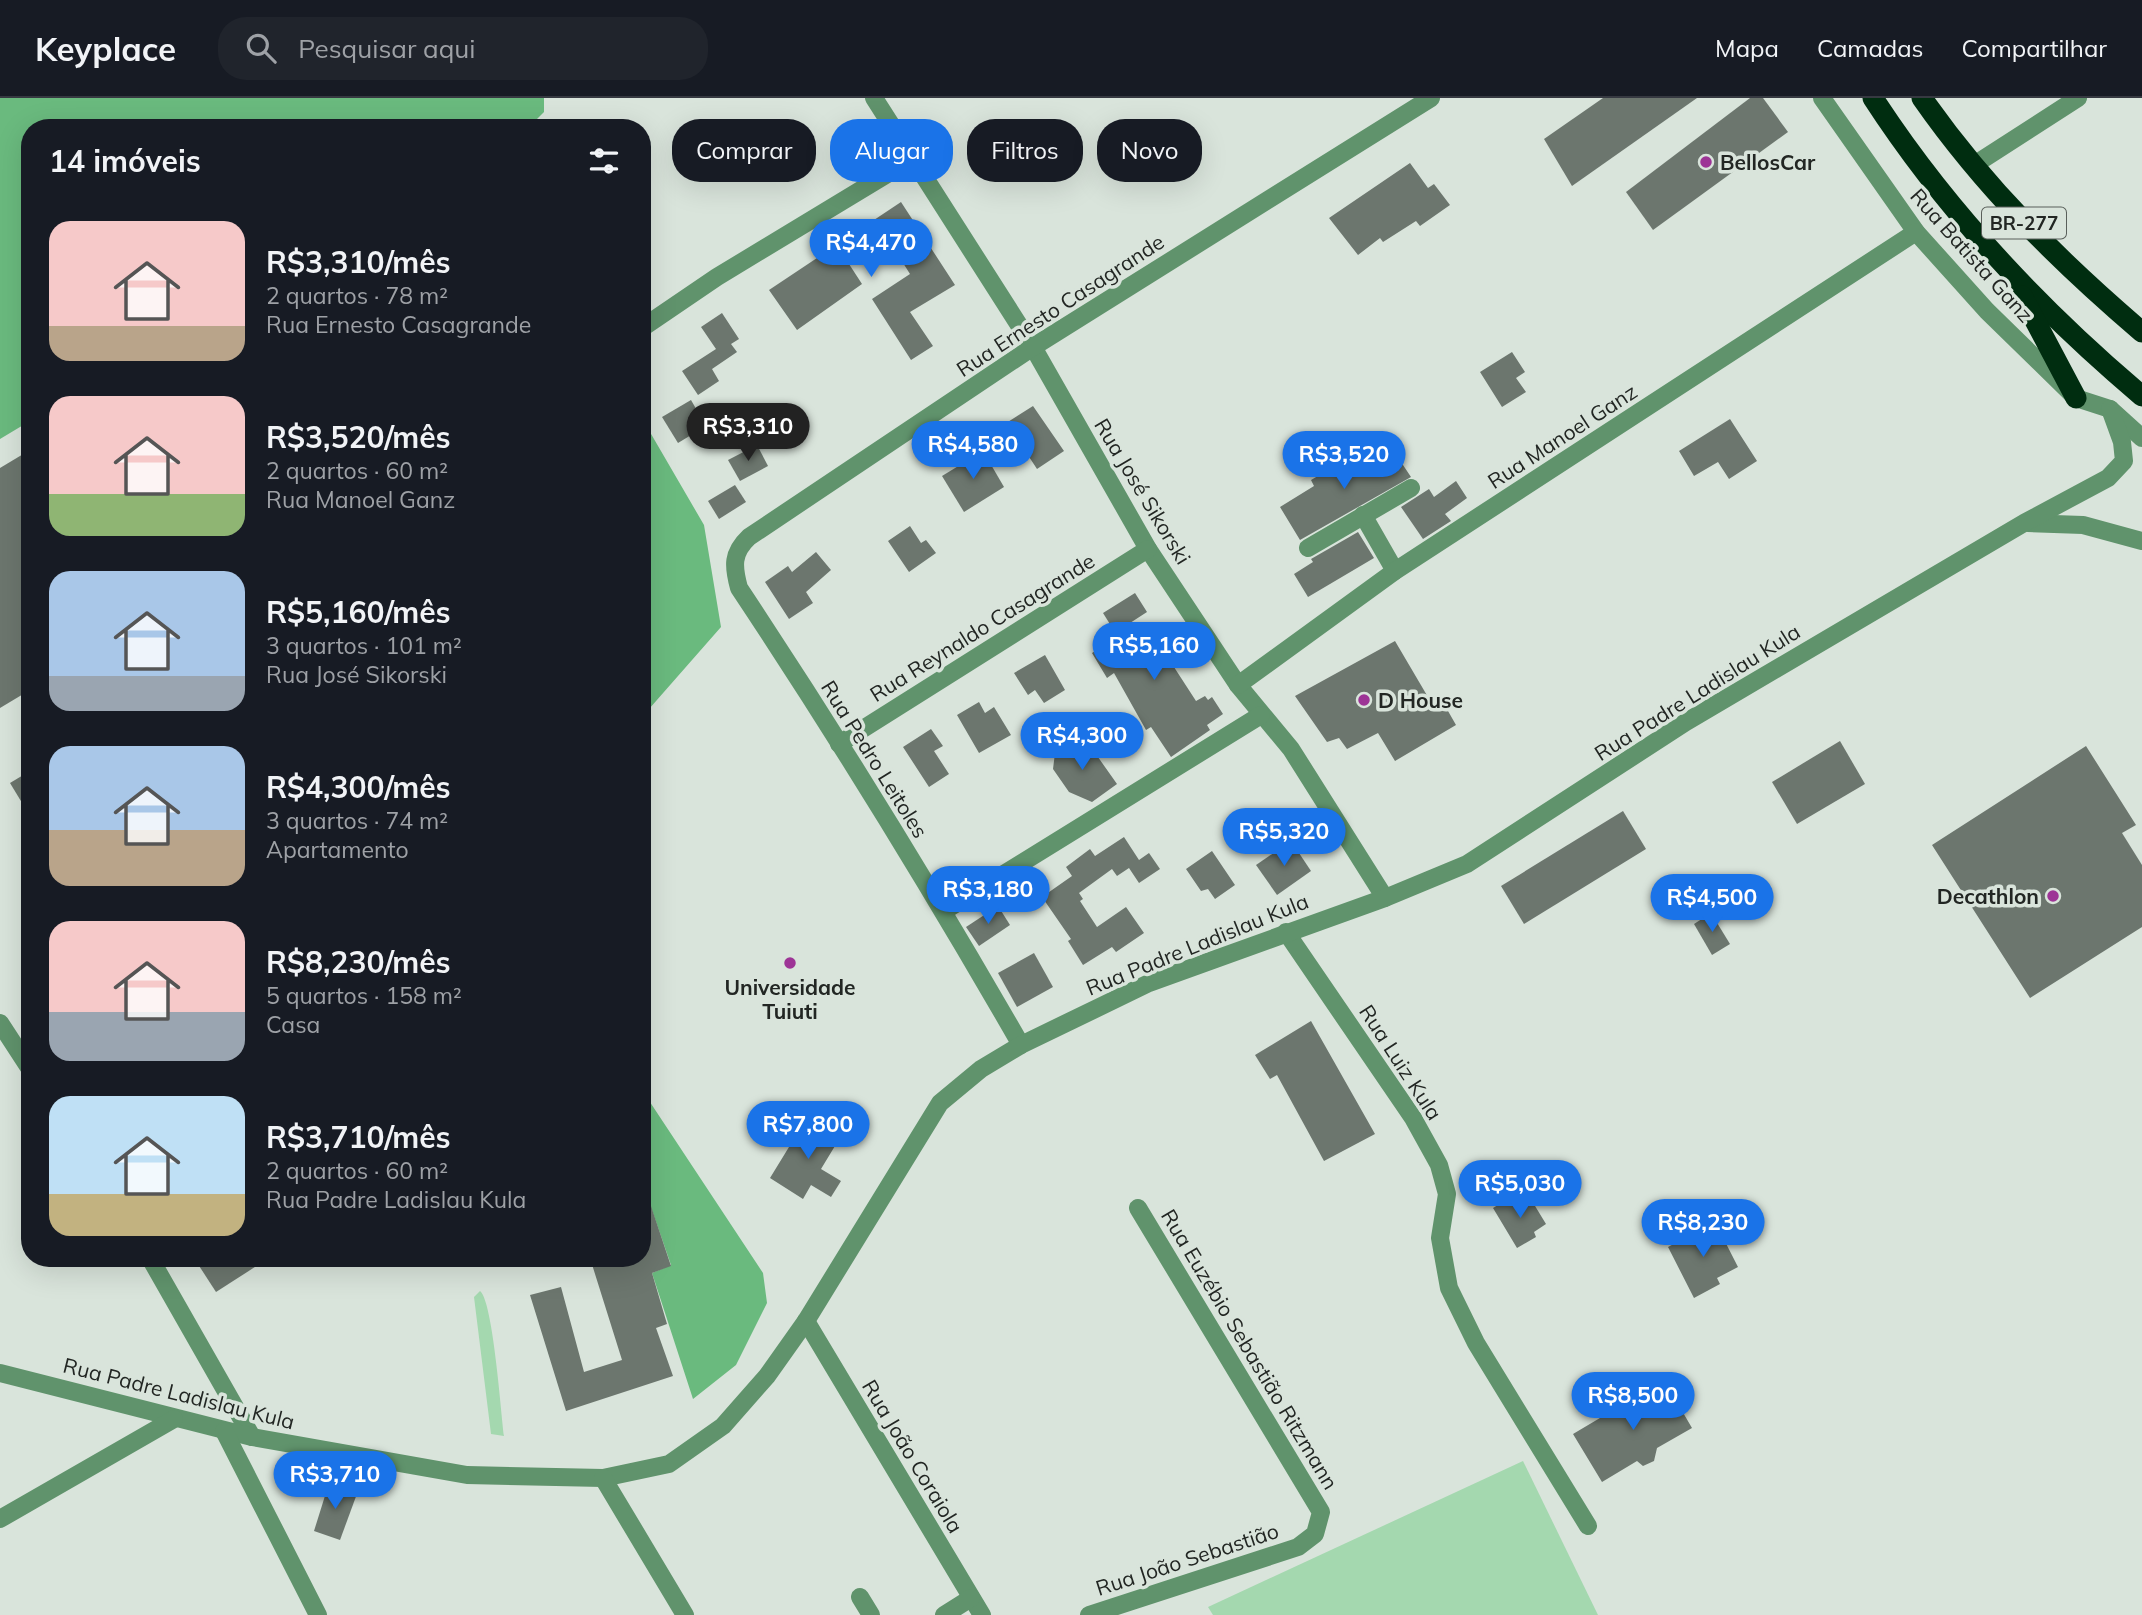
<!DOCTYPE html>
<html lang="pt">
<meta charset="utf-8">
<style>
:root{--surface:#171b24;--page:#20242c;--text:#f1f3f6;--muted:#9ea1a6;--line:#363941;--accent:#1a73e8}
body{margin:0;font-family:Mulish,sans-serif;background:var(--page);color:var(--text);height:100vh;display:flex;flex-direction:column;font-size:26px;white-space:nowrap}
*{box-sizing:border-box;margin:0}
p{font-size:23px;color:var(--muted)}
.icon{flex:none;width:38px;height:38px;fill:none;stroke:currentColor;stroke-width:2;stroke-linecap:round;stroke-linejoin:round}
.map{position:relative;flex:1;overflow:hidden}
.details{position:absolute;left:21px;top:21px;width:630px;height:1148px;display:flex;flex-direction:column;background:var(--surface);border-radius:28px;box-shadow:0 7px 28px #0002}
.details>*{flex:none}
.guide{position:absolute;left:672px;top:21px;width:665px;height:63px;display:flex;gap:14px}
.price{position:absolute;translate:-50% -60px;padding:0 16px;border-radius:24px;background:var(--accent);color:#fff;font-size:23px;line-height:46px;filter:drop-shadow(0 2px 4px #0008)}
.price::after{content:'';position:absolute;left:50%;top:42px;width:21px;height:16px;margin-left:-10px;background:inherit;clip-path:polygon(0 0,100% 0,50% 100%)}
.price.on{background:#222;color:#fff}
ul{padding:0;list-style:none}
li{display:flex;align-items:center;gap:21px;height:175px;padding:0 28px}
li span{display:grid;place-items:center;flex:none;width:196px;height:140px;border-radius:21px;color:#555}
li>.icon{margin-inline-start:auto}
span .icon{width:84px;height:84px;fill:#fffc;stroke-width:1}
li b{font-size:30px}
h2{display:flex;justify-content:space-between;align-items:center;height:84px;padding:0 28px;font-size:30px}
.pill{padding:0 24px;border-radius:28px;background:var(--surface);box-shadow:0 7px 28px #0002;font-size:24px;line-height:63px}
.pill.on{background:var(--accent);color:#fff}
header{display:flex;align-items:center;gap:42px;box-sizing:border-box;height:98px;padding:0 35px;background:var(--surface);border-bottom:2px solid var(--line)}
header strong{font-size:33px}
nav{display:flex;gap:38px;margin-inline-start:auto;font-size:24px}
.search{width:490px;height:63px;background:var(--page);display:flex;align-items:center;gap:18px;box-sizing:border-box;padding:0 24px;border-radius:28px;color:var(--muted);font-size:26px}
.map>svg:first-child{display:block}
.green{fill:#a4d8af}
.forest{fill:#6aba7e}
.building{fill:#6c766e}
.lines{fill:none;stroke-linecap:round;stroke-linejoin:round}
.minor{stroke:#60936c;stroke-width:18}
.highway{stroke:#002d10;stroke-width:21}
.poi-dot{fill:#9d3496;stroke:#d9e4db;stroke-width:2.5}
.labels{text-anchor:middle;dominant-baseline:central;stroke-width:7;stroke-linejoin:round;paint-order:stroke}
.shield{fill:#d9e4db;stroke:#595f5a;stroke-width:2}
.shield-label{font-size:19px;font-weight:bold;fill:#222623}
.poi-label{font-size:21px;font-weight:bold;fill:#222623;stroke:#d9e4db;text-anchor:start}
.street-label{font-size:21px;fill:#222623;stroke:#d9e4db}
</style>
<header>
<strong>Keyplace</strong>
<div class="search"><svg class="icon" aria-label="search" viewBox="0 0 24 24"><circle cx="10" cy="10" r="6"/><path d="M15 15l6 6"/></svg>Pesquisar aqui</div>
<nav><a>Mapa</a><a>Camadas</a><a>Compartilhar</a></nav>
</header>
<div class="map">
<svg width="2142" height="1517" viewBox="0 0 2142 1517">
<rect width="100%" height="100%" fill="#d9e4db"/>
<g class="green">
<path d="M480 1193C493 1203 501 1315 504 1338L491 1336 474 1199Z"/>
<polygon points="1523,1363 1598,1517 1213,1517 1208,1509"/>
</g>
<g class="forest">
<polygon points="0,0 544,0 544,14 528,30 30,30 30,323 0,341"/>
<polygon points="642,264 647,329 704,427 721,529 642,619"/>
<polygon points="642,992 763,1175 767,1205 736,1267 693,1301 652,1175 671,1167 652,1112 642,1115"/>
</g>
<g class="building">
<polygon points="1603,0 1697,0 1572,88 1544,41"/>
<polygon points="1750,0 1763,0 1788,34 1653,132 1626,94"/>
<polygon points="1410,65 1428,90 1434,86 1450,107 1420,128 1416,123 1383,144 1380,140 1358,157 1329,120"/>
<polygon points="901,104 955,187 910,214 933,248 911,262 872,201 910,176 888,141 849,166 862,186 797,232 769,192"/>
<polygon points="722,215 739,241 731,246 737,254 712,271 719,283 698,297 682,273 716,251 701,229"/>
<polygon points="1512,254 1525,274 1516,280 1526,294 1502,309 1480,274"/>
<polygon points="691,302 706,328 678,345 662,319"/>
<polygon points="1033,308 1064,353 1037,371 1020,345 1002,357 989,336"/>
<polygon points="1730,321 1757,363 1729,381 1718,364 1694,378 1679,353"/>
<polygon points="1389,346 1411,379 1300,442 1280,409 1314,388 1311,382 1337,367 1340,372 1362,358 1364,362"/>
<polygon points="757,347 768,368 740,383 728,362"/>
<polygon points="30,352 30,592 0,610 0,370"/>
<polygon points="983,353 1004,389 964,414 942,378"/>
<polygon points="1456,383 1467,400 1445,416 1451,423 1423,441 1401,409 1429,391 1434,399"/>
<polygon points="735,387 746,404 719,421 708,403"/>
<polygon points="910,428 921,445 926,442 936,455 909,474 888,443"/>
<polygon points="1358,434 1374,460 1308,499 1294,476 1313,464 1311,461"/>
<polygon points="816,454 831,472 806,494 813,505 789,521 765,484 788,468 792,474"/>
<polygon points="1135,495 1147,514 1130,525 1149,555 1166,545 1176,563 1172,566 1196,603 1205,598 1208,602 1212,599 1223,616 1207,627 1210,632 1171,659 1151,629 1146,632 1114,575 1107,580 1092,555 1118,539 1103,515"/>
<polygon points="1395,543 1435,611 1444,606 1456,627 1395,663 1378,635 1347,651 1339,640 1327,644 1295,598"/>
<polygon points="1045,557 1065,592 1044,605 1035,592 1028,597 1014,575"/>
<polygon points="979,604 985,615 994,609 1011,637 979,655 957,617"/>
<polygon points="931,631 943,648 934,653 949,676 929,689 903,649"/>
<polygon points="1068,638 1083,659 1093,652 1117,686 1092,704 1069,694 1053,671 1056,647"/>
<polygon points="1840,643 1865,686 1797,726 1772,684"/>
<polygon points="2086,648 2136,727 2122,735 2142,767 2142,829 2030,900 1932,747"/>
<polygon points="25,676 30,685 30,718 10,685"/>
<polygon points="1623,713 1646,751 1524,826 1501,788"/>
<polygon points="1124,739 1139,762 1149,755 1160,771 1139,785 1129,770 1117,778 1112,771 1079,795 1083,801 1080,803 1097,829 1126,809 1144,835 1116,854 1112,849 1083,867 1068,843 1071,841 1042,799 1072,778 1066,769 1090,751 1095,758"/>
<polygon points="1291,743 1311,773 1277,797 1256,767"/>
<polygon points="1212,753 1235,787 1215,801 1208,791 1201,793 1186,771"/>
<polygon points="998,808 1010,827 979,848 966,829"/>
<polygon points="1711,815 1730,846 1712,857 1694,826"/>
<polygon points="1034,855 1053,889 1017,909 998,875"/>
<polygon points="1311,923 1375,1036 1324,1063 1277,977 1270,981 1255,957"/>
<polygon points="808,1018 841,1038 821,1071 841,1083 831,1099 811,1087 803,1101 770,1080"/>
<polygon points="645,1090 671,1168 652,1175 667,1226 656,1230 673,1278 566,1313 530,1197 561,1189 584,1274 622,1262 590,1160 642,1160 642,1091"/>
<polygon points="1516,1096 1523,1108 1532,1103 1546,1126 1534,1134 1536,1139 1517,1150 1493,1110"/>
<polygon points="1715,1124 1738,1169 1717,1180 1720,1186 1694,1200 1668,1149"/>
<polygon points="194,1160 269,1160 216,1194"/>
<polygon points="1664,1282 1692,1330 1657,1350 1654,1363 1643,1368 1637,1363 1602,1384 1573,1336"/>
<polygon points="329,1385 358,1393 340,1442 314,1433"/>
</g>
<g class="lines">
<g class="minor">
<polyline points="874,0 1033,249 1148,451 1238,587 1291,651 1385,800"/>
<polyline points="1822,0 1916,134 1987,213 2076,300 2110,311 2142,340"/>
<polyline points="1974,67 2078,0"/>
<polyline points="642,230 717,179 912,61"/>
<polyline points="1363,417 1395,473"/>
<polyline points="2028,425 2083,427 2142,443"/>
<polyline points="1308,450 1411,390"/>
<polyline points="1238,587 1395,473 1916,134"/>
<polyline points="839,646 1148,451"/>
<polyline points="944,813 1261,617"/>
<polyline points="1286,834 1413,1020 1439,1067 1447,1096 1440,1140 1449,1190 1476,1245 1588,1428"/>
<polyline points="0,925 30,971"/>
<path d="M1021 947C932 792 838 639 739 490 733 468 732 455 749 439L1033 249 1431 0"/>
<polyline points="150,1160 252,1339"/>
<polyline points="806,1223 982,1517"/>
<polyline points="0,1275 252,1339 467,1377 603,1380 669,1366 723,1328 767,1278 806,1223 940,1005 981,971 1021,947 1149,885 1385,800 1467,766 1686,624 2024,425 2108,380 2124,363 2122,344 2110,311"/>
<polyline points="224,1333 318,1517"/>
<polyline points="603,1380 685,1517"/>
<polyline points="0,1421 174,1321"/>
<polyline points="860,1499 871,1517"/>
<polyline points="944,1517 971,1500"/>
<polyline points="1089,1517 1298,1449 1315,1436 1321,1414 1138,1110"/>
</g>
<g class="highway">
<path d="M1873 0C1947 114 2038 210 2142 298"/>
<path d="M1922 0C1984 89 2060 164 2142 234"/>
<polyline points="2022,198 2076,300"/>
</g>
</g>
<g class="poi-dot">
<circle cx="1706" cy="64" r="7"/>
<circle cx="1364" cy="602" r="7"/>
<circle cx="2053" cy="798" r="7"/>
<circle cx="790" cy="865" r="7"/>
</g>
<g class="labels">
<rect class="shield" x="1982" y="109.5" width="84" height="31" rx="5"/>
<g class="shield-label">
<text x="2024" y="125">BR-277</text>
</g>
<g class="poi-label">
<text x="1720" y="64">BellosCar</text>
<text x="1378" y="602">D House</text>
<text x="2039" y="798" text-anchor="end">Decathlon</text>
<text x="790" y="889" text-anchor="middle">Universidade<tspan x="790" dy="24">Tuiuti</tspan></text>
</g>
<g class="street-label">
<text transform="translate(1972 157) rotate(48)">Rua Batista Ganz</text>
<text transform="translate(1060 207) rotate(-33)">Rua Ernesto Casagrande</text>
<text transform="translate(1562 338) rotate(-33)">Rua Manoel Ganz</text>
<text transform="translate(1143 393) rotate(59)">Rua José Sikorski</text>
<text transform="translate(982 529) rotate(-32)">Rua Reynaldo Casagrande</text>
<text transform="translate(1697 594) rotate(-32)">Rua Padre Ladislau Kula</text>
<text transform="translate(875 661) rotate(58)">Rua Pedro Leitoles</text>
<text transform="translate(1197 846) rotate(-22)">Rua Padre Ladislau Kula</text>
<text transform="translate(1401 964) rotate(57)">Rua Luiz Kula</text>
<text transform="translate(1250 1251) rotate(59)">Rua Euzébio Sebastião Ritzmann</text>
<text transform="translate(179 1295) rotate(14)">Rua Padre Ladislau Kula</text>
<text transform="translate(913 1358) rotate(59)">Rua João Coraiola</text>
<text transform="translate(1187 1461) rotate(-18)">Rua João Sebastião</text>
</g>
</g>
</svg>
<b class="price" style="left:871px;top:181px">R$4,470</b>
<b class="price on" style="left:748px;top:365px">R$3,310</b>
<b class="price" style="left:973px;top:383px">R$4,580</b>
<b class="price" style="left:1344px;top:393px">R$3,520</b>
<b class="price" style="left:1154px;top:584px">R$5,160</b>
<b class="price" style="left:1082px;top:674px">R$4,300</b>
<b class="price" style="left:1284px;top:770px">R$5,320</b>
<b class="price" style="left:988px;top:828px">R$3,180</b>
<b class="price" style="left:1712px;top:836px">R$4,500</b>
<b class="price" style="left:808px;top:1063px">R$7,800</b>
<b class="price" style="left:1520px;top:1122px">R$5,030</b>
<b class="price" style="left:1703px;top:1161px">R$8,230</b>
<b class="price" style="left:1633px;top:1334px">R$8,500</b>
<b class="price" style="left:335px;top:1413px">R$3,710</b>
<div class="guide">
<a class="pill">Comprar</a>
<a class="pill on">Alugar</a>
<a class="pill">Filtros</a>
<a class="pill">Novo</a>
</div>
<section class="details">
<h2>14 imóveis<svg class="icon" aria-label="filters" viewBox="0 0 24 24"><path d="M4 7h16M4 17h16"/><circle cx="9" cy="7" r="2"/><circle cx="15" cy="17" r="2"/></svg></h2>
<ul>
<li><span style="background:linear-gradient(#f6c9c9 75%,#b9a48a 0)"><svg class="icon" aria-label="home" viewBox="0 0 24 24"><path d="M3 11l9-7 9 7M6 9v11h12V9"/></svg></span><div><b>R$3,310/mês</b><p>2 quartos · 78 m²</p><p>Rua Ernesto Casagrande</p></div></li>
<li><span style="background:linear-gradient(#f6c9c9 70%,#8fb573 0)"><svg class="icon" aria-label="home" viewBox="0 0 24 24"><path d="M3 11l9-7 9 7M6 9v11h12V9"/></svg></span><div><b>R$3,520/mês</b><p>2 quartos · 60 m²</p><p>Rua Manoel Ganz</p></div></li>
<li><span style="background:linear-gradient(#a9c7e8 75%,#9aa5b1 0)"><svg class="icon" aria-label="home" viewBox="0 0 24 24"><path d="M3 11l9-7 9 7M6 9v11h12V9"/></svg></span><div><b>R$5,160/mês</b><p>3 quartos · 101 m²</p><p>Rua José Sikorski</p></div></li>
<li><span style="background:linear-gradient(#a9c7e8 60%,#b9a48a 0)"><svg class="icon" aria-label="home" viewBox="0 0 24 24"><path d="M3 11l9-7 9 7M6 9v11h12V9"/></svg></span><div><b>R$4,300/mês</b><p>3 quartos · 74 m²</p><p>Apartamento</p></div></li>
<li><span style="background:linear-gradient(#f6c9c9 65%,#9aa5b1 0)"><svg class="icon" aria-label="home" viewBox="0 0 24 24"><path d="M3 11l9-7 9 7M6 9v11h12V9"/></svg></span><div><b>R$8,230/mês</b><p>5 quartos · 158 m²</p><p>Casa</p></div></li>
<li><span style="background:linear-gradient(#bfe0f5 70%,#c2b280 0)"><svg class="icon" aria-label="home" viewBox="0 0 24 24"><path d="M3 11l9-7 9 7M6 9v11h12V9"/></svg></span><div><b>R$3,710/mês</b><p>2 quartos · 60 m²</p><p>Rua Padre Ladislau Kula</p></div></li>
</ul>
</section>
</div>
